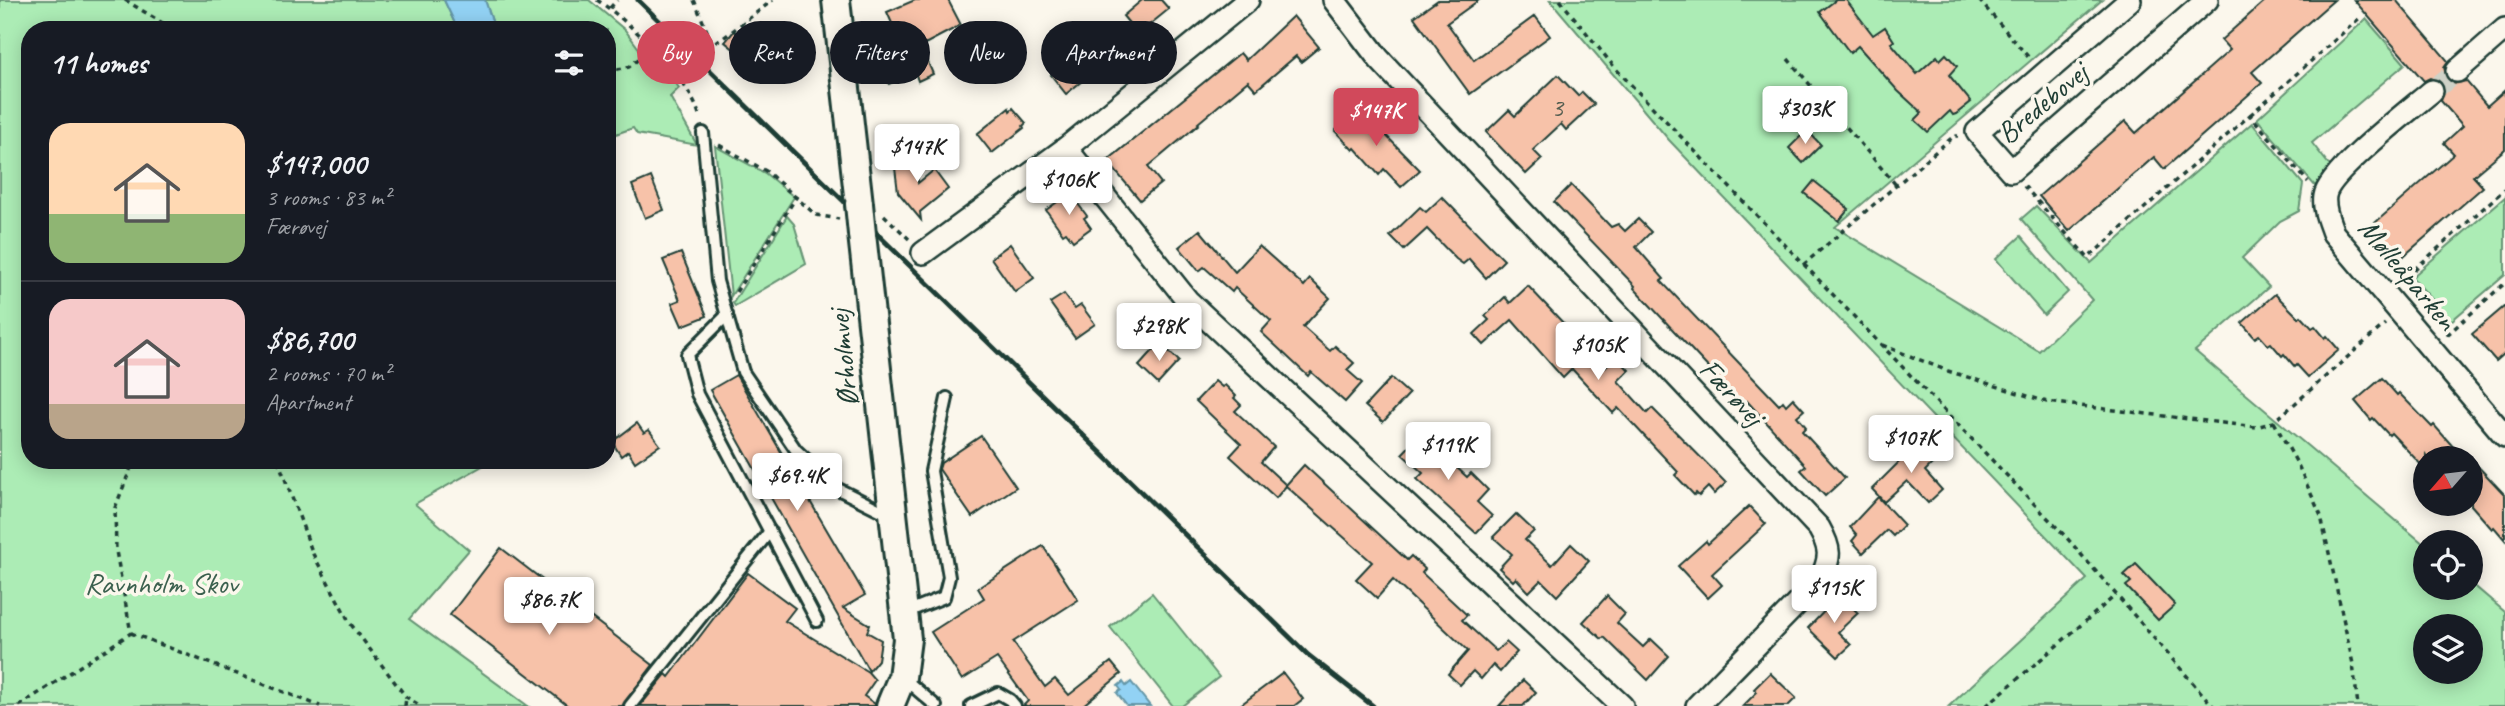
<!DOCTYPE html>
<meta charset="utf-8">
<style>
:root{--surface:#171b24;--page:#20242c;--text:#f1f3f6;--muted:#9ea1a6;--line:#363941;--accent:#d1495b}
body{margin:0;font-family:Caveat,sans-serif;background:var(--page);color:var(--text);height:100vh;display:flex;flex-direction:column;font-size:26px;white-space:nowrap}
*{box-sizing:border-box;margin:0}
p{font-size:23px;color:var(--muted)}
.icon{flex:none;width:38px;height:38px;fill:none;stroke:currentColor;stroke-width:2;stroke-linecap:round;stroke-linejoin:round}
.map{position:relative;flex:1;overflow:hidden}
.sheet{position:absolute;left:21px;top:21px;width:595px;height:448px;display:flex;flex-direction:column;background:var(--surface);border-radius:28px;box-shadow:0 4px 18px #0003}
.sheet>*{flex:none}
.hud{position:absolute;left:637px;top:21px;width:665px;height:63px;display:flex;gap:14px}
.needle{width:46px;rotate:242deg}
.controls{position:absolute;left:2413px;top:446px;display:grid;gap:14px}
.controls a{display:grid;place-items:center;width:70px;height:70px;border-radius:50%;background:var(--surface);box-shadow:0 4px 18px #0003;font-size:35px}
.price{position:absolute;translate:-50% -60px;padding:0 16px;border-radius:7px;background:#fff;color:#222;font-size:23px;line-height:46px;filter:drop-shadow(0 2px 4px #0008)}
.price::after{content:'';position:absolute;left:50%;top:42px;width:21px;height:16px;margin-left:-10px;background:inherit;clip-path:polygon(0 0,100% 0,50% 100%)}
.price.active{background:var(--accent);color:#fff}
ul{padding:0;list-style:none}
li{display:flex;align-items:center;gap:21px;height:175px;padding:0 28px}
li+li{border-top:2px solid var(--line)}
li span{display:grid;place-items:center;flex:none;width:196px;height:140px;border-radius:21px;color:#555}
li>.icon{margin-inline-start:auto}
span .icon{width:84px;height:84px;fill:#fffc;stroke-width:1}
li b{font-size:30px}
h2{display:flex;justify-content:space-between;align-items:center;height:84px;padding:0 28px;font-size:30px}
.pill{padding:0 24px;border-radius:32px;background:var(--surface);box-shadow:0 4px 18px #0003;font-size:24px;line-height:63px}
.pill.active{background:var(--accent);color:#fff}
.map>svg:first-child{display:block}
.green{fill:#acecb5;stroke:#669474;stroke-width:2;fill-rule:evenodd}
.water{fill:#92d2f4;stroke:#6496a7;stroke-width:2}
.building{fill:#f7c2a9;stroke:#1f3d34;stroke-width:2}
.lines{fill:none;stroke-linecap:round;stroke-linejoin:round}
.minor-tunnel{stroke:#cfd2c7;stroke-width:21;stroke-dasharray:21 10;stroke-linecap:butt}
.service-casing{stroke:#1f3d34;stroke-width:16}
.minor-casing{stroke:#1f3d34;stroke-width:26}
.tertiary-casing{stroke:#1f3d34;stroke-width:32}
.path{stroke:#1f3d34;stroke-width:3.5;stroke-dasharray:5 5;stroke-linecap:butt}
.service{stroke:#fbf7ec;stroke-width:10}
.minor{stroke:#fbf7ec;stroke-width:21}
.tertiary{stroke:#fbf7ec;stroke-width:26}
.rail{stroke:#1f3d34;stroke-width:5}
.tertiary-bridge-casing{stroke:#1f3d34;stroke-width:32;stroke-linecap:butt}
.tertiary-bridge{stroke:#fbf7ec;stroke-width:26}
.labels{text-anchor:middle;dominant-baseline:central;stroke-width:7;stroke-linejoin:round;paint-order:stroke}
.number-label{font-size:26px;fill:#555e51}
.street-label{font-size:30px;fill:#1f3d34;stroke:#fbf7ec}
.park-label{font-size:30px;fill:#3b604e;stroke:#fbf7ec}
</style>
<div class="map">
<svg width="2505" height="706" viewBox="0 0 2505 706">
<rect width="100%" height="100%" fill="#fbf7ec"/>
<filter id="ink" filterUnits="userSpaceOnUse"><feTurbulence type="fractalNoise" baseFrequency=".0143" numOctaves="2"/><feDisplacementMap in="SourceGraphic" scale="14" xChannelSelector="R" yChannelSelector="G"/><feConvolveMatrix kernelMatrix="1 2 1 2 8 2 1 2 1" color-interpolation-filters="sRGB"/></filter>
<g filter="url(#ink)">
<g class="green">
<polygon points="0,0 444,0 458,30 30,30 30,460 493,460 415,504 469,550 409,619 528,706 0,706"/>
<polygon points="485,0 589,0 625,30 658,74 673,79 679,88 670,97 697,145 637,134 633,128 607,137 607,30 495,30"/>
<path d="M1550 0H2102L1835 227 2039 351 2092 300 2021 219 2036 206 2091 263 2252 123 2303 184 2299 211 2280 221 2242 258 2269 287 2195 351 2425 545 2426 588H2471V583L2505 612V706H1949L2087 579 1669 140ZM2426 626H2471V672H2426Z"/>
<polygon points="2366,19 2405,64 2312,143 2330,166 2315,186 2257,119"/>
<polygon points="715,146 765,173 794,197 731,296"/>
<polygon points="2505,197 2505,275 2451,321 2412,277"/>
<polygon points="787,216 794,224 806,264 735,306 733,303"/>
<polygon points="2021,236 2068,292 2044,315 1996,259"/>
<polygon points="1152,593 1219,677 1182,706 1173,706 1110,627"/>
</g>
<g class="water">
<polygon points="444,0 485,0 495,30 458,30"/>
<polygon points="1123,682 1126,686 1131,682 1150,706 1127,706 1117,693 1121,690 1118,686"/>
</g>
<g class="building">
<polygon points="915,0 948,0 961,25 921,46 933,74 918,81 915,72 889,84 887,79 884,81 877,66 905,53 887,12"/>
<polygon points="1142,0 1161,0 1169,9 1138,34 1123,16"/>
<polygon points="1438,0 1479,0 1447,23 1474,60 1535,16 1550,36 1470,94 1414,17"/>
<polygon points="1836,0 1846,0 1873,35 1885,27 1894,41 1891,43 1917,74 1937,56 1940,60 1946,54 1957,66 1949,75 1971,102 1956,114 1953,115 1950,111 1928,132 1915,120 1922,113 1898,91 1858,46 1850,53 1820,12"/>
<polygon points="2266,0 2334,0 2252,72 2262,83 2164,169 2154,157 2069,231 2039,196 2125,121 2136,133 2230,50 2221,40"/>
<polygon points="2354,0 2396,0 2448,61 2444,67 2447,79 2453,84 2466,81 2487,106 2505,90 2505,149 2473,176 2483,187 2398,261 2369,228 2454,154 2444,143 2463,126 2441,101 2445,89 2442,82 2430,78 2424,81"/>
<polygon points="1293,16 1319,47 1301,62 1296,56 1256,90 1248,81 1198,123 1199,124 1148,167 1161,183 1140,200 1107,161 1240,53 1246,60"/>
<polygon points="761,24 780,39 767,56 788,72 778,85 725,42 734,31 748,42"/>
<polygon points="1082,50 1085,53 1088,50 1099,64 1096,66 1098,68 1066,94 1051,75"/>
<polygon points="1558,75 1578,96 1582,92 1594,104 1566,130 1561,124 1533,150 1542,159 1526,174 1486,132 1509,110 1515,116"/>
<polygon points="1358,107 1420,170 1401,187 1384,169 1379,175 1355,148 1353,150 1335,131"/>
<polygon points="1009,108 1010,111 1013,108 1026,123 1023,126 1024,128 992,153 977,134"/>
<polygon points="1807,130 1821,145 1803,163 1789,148"/>
<polygon points="906,151 916,157 918,183 934,170 948,189 920,212 921,220 898,192 894,160"/>
<polygon points="651,177 664,210 645,218 632,185"/>
<polygon points="1814,181 1849,209 1839,221 1804,193"/>
<polygon points="1571,185 1611,227 1618,224 1625,231 1638,219 1651,232 1636,247 1664,279 1661,281 1779,405 1783,401 1786,405 1793,398 1804,410 1797,416 1806,427 1802,431 1845,478 1825,496 1801,470 1806,466 1747,401 1743,405 1634,288 1635,286 1554,202"/>
<polygon points="1070,193 1087,216 1084,218 1091,228 1073,241 1066,232 1063,234 1046,210"/>
<polygon points="1442,197 1504,260 1486,278 1469,259 1463,264 1456,259 1427,229 1404,250 1390,236 1420,207 1426,212"/>
<polygon points="1200,230 1235,272 1259,246 1304,286 1310,279 1330,298 1303,327 1330,351 1335,346 1354,363 1347,370 1362,383 1345,402 1311,372 1308,376 1261,332 1271,321 1235,288 1232,292 1204,267 1199,271 1179,247"/>
<polygon points="1010,244 1034,278 1015,292 991,258"/>
<polygon points="681,253 707,316 682,326 672,303 680,300 663,260"/>
<polygon points="1528,286 1605,367 1616,356 1629,370 1618,381 1647,413 1652,408 1726,483 1714,494 1708,487 1699,496 1696,493 1694,495 1675,475 1678,472 1618,408 1613,413 1572,369 1563,378 1512,320 1484,345 1474,334 1489,320 1485,316 1505,297 1510,303"/>
<polygon points="1064,294 1075,309 1081,305 1095,324 1075,338 1050,303"/>
<polygon points="2275,294 2299,318 2301,316 2312,328 2315,326 2325,338 2327,336 2339,350 2308,377 2297,365 2295,367 2284,354 2282,356 2271,343 2268,345 2259,335 2255,338 2242,323"/>
<polygon points="2505,306 2505,353 2496,361 2472,334"/>
<polygon points="1160,343 1179,361 1158,384 1139,366"/>
<polygon points="736,375 865,595 843,608 870,625 867,632 881,640 878,660 869,671 710,390"/>
<polygon points="1391,378 1409,394 1383,422 1365,406"/>
<polygon points="2382,378 2397,395 2399,393 2432,427 2434,425 2463,458 2428,458 2426,455 2426,470 2391,433 2389,435 2373,418 2371,420 2355,401"/>
<polygon points="1215,381 1222,387 1225,385 1236,396 1234,398 1241,405 1235,411 1274,447 1261,462 1286,485 1304,465 1407,560 1411,556 1425,569 1422,573 1467,615 1462,620 1496,651 1506,642 1517,652 1500,672 1493,665 1481,679 1473,671 1460,685 1448,674 1468,651 1393,580 1377,598 1356,579 1372,562 1286,486 1276,498 1230,456 1241,444 1196,401"/>
<polygon points="637,423 644,433 649,430 660,445 635,462 628,451 621,456 612,442"/>
<polygon points="1425,430 1444,448 1440,452 1467,477 1471,473 1488,490 1477,502 1492,516 1476,533 1417,479 1423,473 1402,454"/>
<polygon points="981,436 1016,487 972,517 939,469 941,463"/>
<polygon points="1921,440 1938,458 1925,471 1942,490 1928,503 1907,481 1884,502 1872,489"/>
<polygon points="2471,459 2505,495 2505,540 2494,527 2492,529 2471,505"/>
<polygon points="1878,497 1904,525 1893,536 1887,530 1863,553 1852,541 1857,535 1850,527"/>
<polygon points="1749,506 1766,524 1712,574 1722,585 1708,598 1678,566 1706,541 1708,544"/>
<polygon points="1516,514 1534,531 1525,540 1552,565 1571,544 1589,561 1557,596 1541,580 1529,592 1516,578 1513,581 1499,568 1512,554 1493,537"/>
<polygon points="1043,546 1078,600 1013,642 1045,687 1055,679 1069,695 1111,662 1121,674 1082,706 1023,706 1028,701 997,658 962,680 931,632 984,598 978,588"/>
<polygon points="501,548 653,665 622,706 568,706 450,615"/>
<polygon points="2136,564 2175,605 2158,620 2126,586 2131,582 2124,575"/>
<polygon points="748,573 795,608 785,621 868,672 875,680 864,696 875,704 875,706 640,706 666,674 669,677"/>
<polygon points="1840,595 1858,613 1838,632 1851,645 1838,657 1808,628"/>
<polygon points="1607,596 1625,614 1617,623 1643,647 1651,639 1669,656 1648,680 1604,637 1602,639 1583,622"/>
<polygon points="1283,673 1303,699 1294,706 1239,706"/>
<polygon points="1770,673 1796,698 1788,706 1743,706 1757,692 1754,689"/>
<polygon points="1523,680 1536,692 1523,706 1499,706"/>
</g>
<g class="lines">
<polyline class="minor-tunnel" points="2432,91 2457,71"/>
<g class="service-casing">
<g id="service">
<polyline points="703,133 717,281 743,372 796,450 838,489 892,516"/>
<polyline points="727,315 687,355 697,394 817,621"/>
<polyline points="904,613 944,597 949,577 931,471 947,398"/>
<polyline points="902,677 936,706"/>
<polyline points="630,706 770,531"/>
<polyline points="971,706 998,693 1010,700 1015,706"/>
</g>
</g>
<g class="minor-casing">
<g id="minor">
<path d="M1334 0 1379 59 1819 528C1831 549 1831 557 1821 579L1697 706"/>
<polyline points="2130,0 1977,132 2011,171 2207,0"/>
<polyline points="2457,71 2505,29"/>
<path d="M2432 91C2411 109 2328 173 2325 196 2323 209 2329 221 2333 233L2505 436"/>
<polyline points="1066,148 1188,301 1622,706"/>
<polyline points="923,253 1066,148 1248,0"/>
</g>
</g>
<g class="tertiary-casing">
<g id="tertiary">
<polyline points="836,0 859,204"/>
<polyline points="862,234 907,639 902,677 890,706"/>
</g>
</g>
<g class="path">
<polyline points="125,0 174,30"/>
<path d="M597 0C630 22 691 79 700 118"/>
<polyline points="694,0 712,43 722,39 773,0"/>
<polyline points="1560,0 1615,68 2066,537 2213,706"/>
<polyline points="1979,0 2030,59"/>
<polyline points="610,8 617,0"/>
<polyline points="1788,59 1896,185"/>
<polyline points="607,71 629,67 652,48"/>
<polyline points="2250,115 2362,16"/>
<polyline points="719,145 766,171 816,215 839,219"/>
<polyline points="2024,186 2088,258 2250,115 2308,182"/>
<polyline points="884,215 909,239"/>
<polyline points="1803,265 1954,136 1958,136"/>
<polyline points="2399,283 2505,189"/>
<polyline points="736,292 797,196"/>
<polyline points="2447,335 2505,283"/>
<polyline points="1882,345 1948,371 2047,402 2256,427 2274,422 2385,324"/>
<polyline points="2274,422 2298,465 2321,516 2353,664 2358,706"/>
<polyline points="278,460 313,554 350,623 406,697 421,706"/>
<polyline points="131,633 320,706"/>
<polyline points="19,706 131,633 116,551 115,508 134,460"/>
<polyline points="405,706 406,697"/>
<polyline points="1986,706 2116,595"/>
</g>
<use href="#service" class="service"/>
<use href="#minor" class="minor"/>
<use href="#tertiary" class="tertiary"/>
<polyline class="rail" points="638,0 1308,655 1373,706"/>
<g class="tertiary-bridge-casing">
<polyline id="tertiary-bridge" points="859,204 862,234"/>
</g>
<use href="#tertiary-bridge" class="tertiary-bridge"/>
</g>
</g>
<g class="labels">
<g class="number-label">
<text x="1557" y="107">3</text>
</g>
<g class="street-label">
<text transform="translate(2042 103) rotate(-40)">Bredebovej</text>
<text transform="translate(2408 274) rotate(50)">Mølleåparken</text>
<text transform="translate(843 358) rotate(-96)">Ørholmvej</text>
<text transform="translate(1732 392) rotate(47)">Færøvej</text>
</g>
<g class="park-label">
<text x="161" y="583">Ravnholm Skov</text>
</g>
</g>
</svg>
<div class="controls">
<a><svg class="needle" viewBox="-14 -14 28 28"><path d="M0-13l5 13h-10z" fill="#e53935"/><path d="M0 13l5-13h-10z" fill="#9ea1a6"/></svg></a>
<a><svg class="icon" aria-label="locate" viewBox="0 0 24 24"><circle cx="12" cy="12" r="6"/><path d="M12 2v4M12 18v4M2 12h4M18 12h4"/></svg></a>
<a><svg class="icon" aria-label="layers" viewBox="0 0 24 24"><path d="M12 4l9 5-9 5-9-5zM3 14l9 5 9-5"/></svg></a>
</div>
<b class="price" style="left:1805px;top:146px">$303K</b>
<b class="price active" style="left:1376px;top:148px">$147K</b>
<b class="price" style="left:917px;top:184px">$147K</b>
<b class="price" style="left:1069px;top:217px">$106K</b>
<b class="price" style="left:1159px;top:363px">$298K</b>
<b class="price" style="left:1598px;top:382px">$105K</b>
<b class="price" style="left:1911px;top:475px">$107K</b>
<b class="price" style="left:1448px;top:482px">$119K</b>
<b class="price" style="left:797px;top:513px">$69.4K</b>
<b class="price" style="left:1834px;top:625px">$115K</b>
<b class="price" style="left:549px;top:637px">$86.7K</b>
<div class="hud">
<a class="pill active">Buy</a>
<a class="pill">Rent</a>
<a class="pill">Filters</a>
<a class="pill">New</a>
<a class="pill">Apartment</a>
</div>
<section class="sheet">
<h2>11 homes<svg class="icon" aria-label="filters" viewBox="0 0 24 24"><path d="M4 7h16M4 17h16"/><circle cx="9" cy="7" r="2"/><circle cx="15" cy="17" r="2"/></svg></h2>
<ul>
<li><span style="background:linear-gradient(#ffd9b3 65%,#8fb573 0)"><svg class="icon" aria-label="home" viewBox="0 0 24 24"><path d="M3 11l9-7 9 7M6 9v11h12V9"/></svg></span><div><b>$147,000</b><p>3 rooms · 83 m²</p><p>Færøvej</p></div></li>
<li><span style="background:linear-gradient(#f6c9c9 75%,#b9a48a 0)"><svg class="icon" aria-label="home" viewBox="0 0 24 24"><path d="M3 11l9-7 9 7M6 9v11h12V9"/></svg></span><div><b>$86,700</b><p>2 rooms · 70 m²</p><p>Apartment</p></div></li>
</ul>
</section>
</div>
